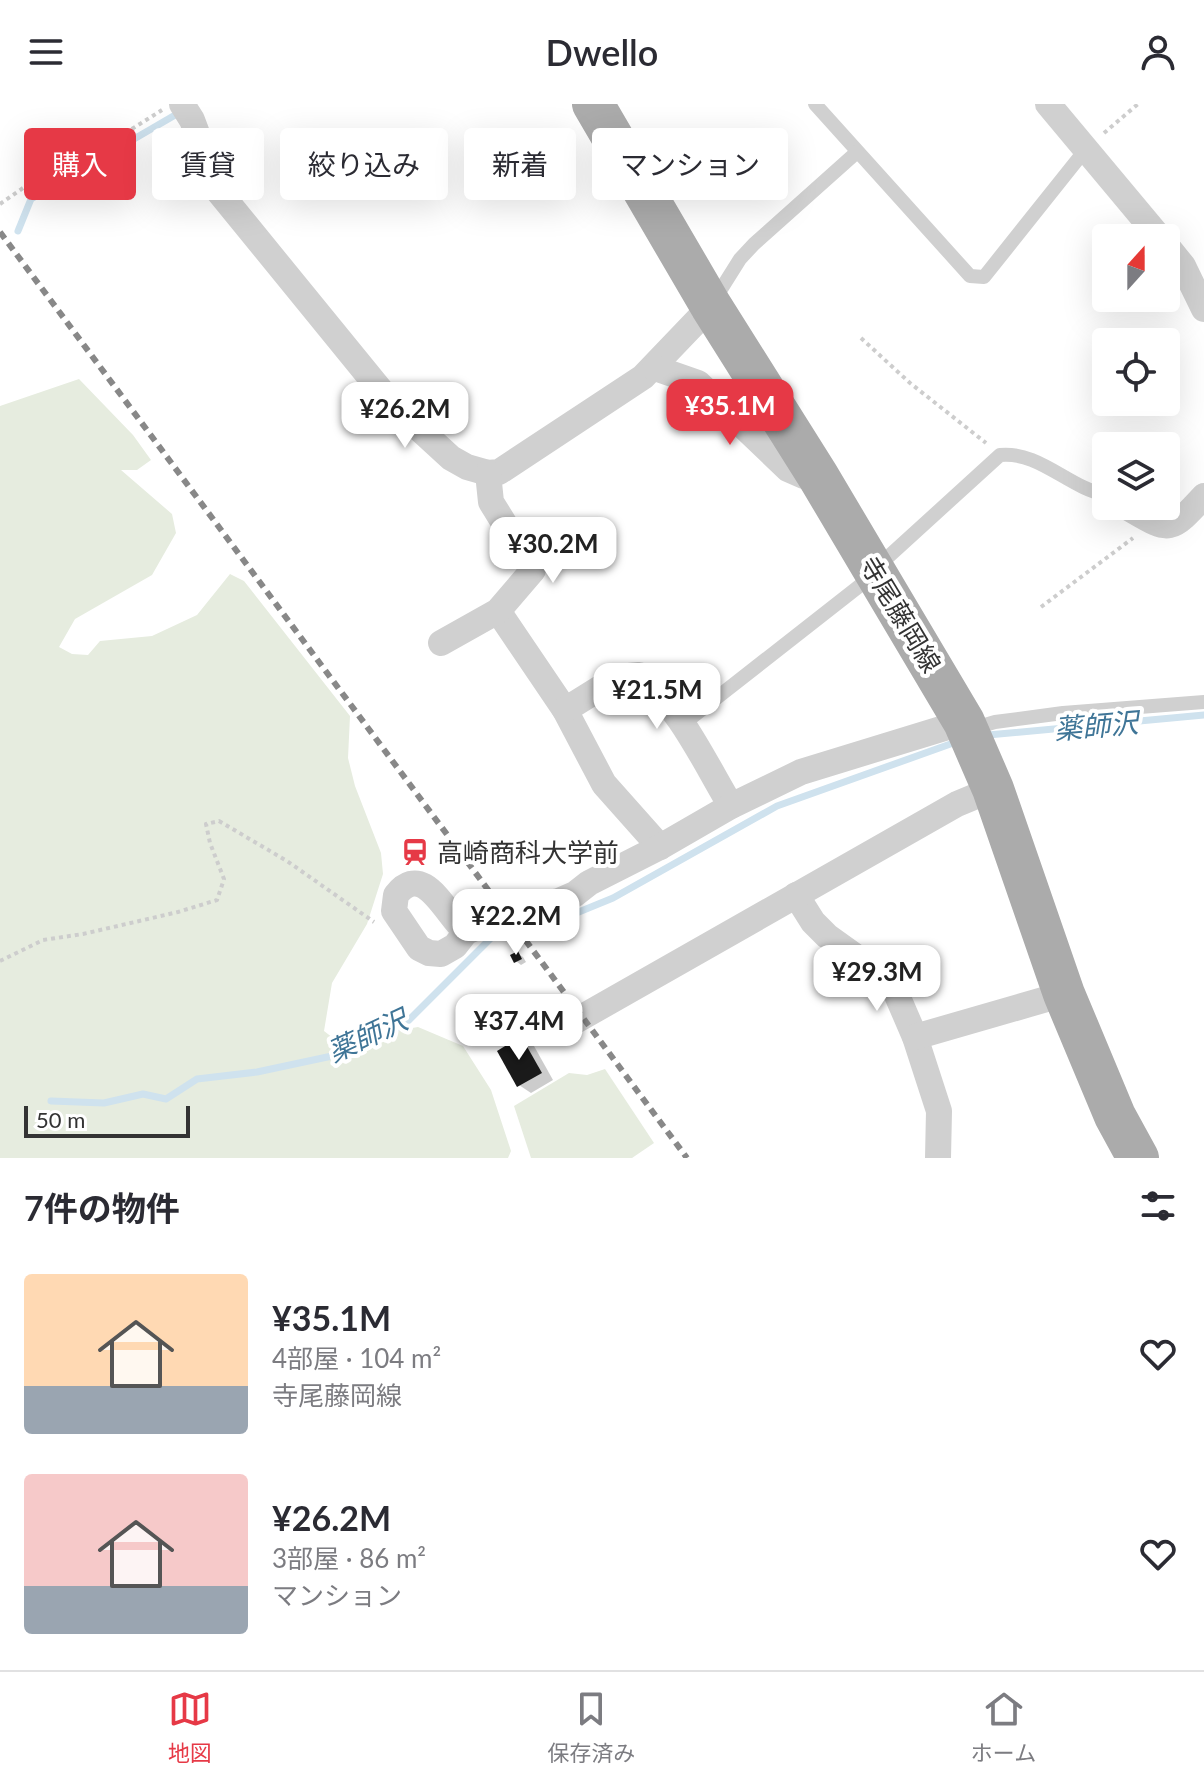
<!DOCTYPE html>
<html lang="ja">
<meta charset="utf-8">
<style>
:root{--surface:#fff;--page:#f2f2f3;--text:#2b2b33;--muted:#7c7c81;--line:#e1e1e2;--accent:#e63946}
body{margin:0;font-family:Lato,"Noto Sans JP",sans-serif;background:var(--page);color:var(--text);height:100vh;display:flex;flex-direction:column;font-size:30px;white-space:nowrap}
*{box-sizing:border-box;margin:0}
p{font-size:26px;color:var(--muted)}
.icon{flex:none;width:44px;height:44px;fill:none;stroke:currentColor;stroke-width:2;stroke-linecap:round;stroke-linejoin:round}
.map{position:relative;height:1054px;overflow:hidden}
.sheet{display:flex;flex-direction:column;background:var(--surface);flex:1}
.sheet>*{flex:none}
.top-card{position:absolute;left:24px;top:24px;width:800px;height:72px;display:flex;gap:16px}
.needle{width:52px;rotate:21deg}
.fabs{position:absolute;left:1092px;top:120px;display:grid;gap:16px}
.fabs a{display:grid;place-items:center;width:88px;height:88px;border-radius:8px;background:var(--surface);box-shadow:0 8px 32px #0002;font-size:40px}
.scale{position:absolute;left:24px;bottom:20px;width:166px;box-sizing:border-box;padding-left:8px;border:4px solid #333;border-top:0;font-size:22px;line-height:28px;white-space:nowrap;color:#333;-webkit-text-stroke:6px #fff;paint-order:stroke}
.price{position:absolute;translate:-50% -68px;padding:0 18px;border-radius:16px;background:#fff;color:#222;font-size:26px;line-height:52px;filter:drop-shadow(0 2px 4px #0008)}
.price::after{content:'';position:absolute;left:50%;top:48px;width:24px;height:18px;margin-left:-12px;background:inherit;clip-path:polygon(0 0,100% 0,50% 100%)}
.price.on{background:var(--accent);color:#fff}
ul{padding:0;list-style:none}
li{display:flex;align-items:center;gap:24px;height:200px;padding:0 24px}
li span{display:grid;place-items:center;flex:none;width:224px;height:160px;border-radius:8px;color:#555}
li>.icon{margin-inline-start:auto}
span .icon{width:96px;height:96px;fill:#fffc;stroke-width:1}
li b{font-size:34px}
h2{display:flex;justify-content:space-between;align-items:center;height:96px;padding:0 24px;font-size:34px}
.tag{padding:0 28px;border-radius:8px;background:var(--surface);box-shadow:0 8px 32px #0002;font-size:28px;line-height:72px}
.tag.on{background:var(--accent);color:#fff}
header{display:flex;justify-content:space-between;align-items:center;height:104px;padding:0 24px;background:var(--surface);font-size:36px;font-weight:600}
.tabs{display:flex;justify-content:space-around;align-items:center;height:112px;border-top:2px solid var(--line);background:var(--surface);font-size:22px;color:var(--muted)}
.tabs a{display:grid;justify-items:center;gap:4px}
.tabs .on{color:var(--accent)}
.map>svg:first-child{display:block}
.green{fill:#e6ecdf}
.shadow{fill:#0003}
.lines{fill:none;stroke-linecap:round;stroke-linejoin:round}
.stream{stroke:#cfe2ee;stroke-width:7}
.building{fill:#1a1a1a}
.path{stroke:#cdcdcd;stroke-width:4;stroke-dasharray:4 4;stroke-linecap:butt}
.service{stroke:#d0d0d0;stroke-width:14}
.minor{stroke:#d0d0d0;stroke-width:26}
.primary{stroke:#ababab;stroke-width:42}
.rail{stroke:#888;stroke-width:6;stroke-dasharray:8 6;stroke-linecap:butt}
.labels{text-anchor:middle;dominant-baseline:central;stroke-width:8;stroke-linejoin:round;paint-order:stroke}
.street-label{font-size:26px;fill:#333;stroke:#fff}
.poi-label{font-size:26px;fill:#333;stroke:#fff;text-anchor:start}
.water-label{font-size:28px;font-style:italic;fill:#3f7597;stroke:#fff}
</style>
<header><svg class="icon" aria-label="menu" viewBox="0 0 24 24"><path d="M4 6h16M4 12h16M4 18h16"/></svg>Dwello<svg class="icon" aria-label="person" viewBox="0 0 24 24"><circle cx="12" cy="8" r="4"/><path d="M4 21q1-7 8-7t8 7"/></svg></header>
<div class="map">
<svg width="1204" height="1054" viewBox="0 0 1204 1054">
<rect width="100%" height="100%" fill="#fff"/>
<g class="green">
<polygon points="79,275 133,331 151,356 137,366 121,366 172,410 176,429 152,471 75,515 59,543 72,550 88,551 100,537 152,532 197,511 230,470 244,477 350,612 348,654 355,682 381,749 383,770 367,820 332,879 324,927 337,937 418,923 463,942 491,986 511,1047 508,1054 0,1054 0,302"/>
<polygon points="605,965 654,1039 632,1054 531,1054 514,1002 569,969 587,971"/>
</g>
<g class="shadow">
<polygon points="469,793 481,804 476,808 471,804"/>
<polygon points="518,850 523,853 526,858 521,861 516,857"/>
<polygon points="521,935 534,942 553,976 531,989 519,981"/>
</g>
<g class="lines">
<g class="stream">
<polyline points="18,127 31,95 182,7"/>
<polyline points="988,631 1204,611"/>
<polyline points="51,997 104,999 143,990 166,995 197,975 257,968 332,952 391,928 409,916 491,834 537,818 569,812 613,794 777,702 956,638"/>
</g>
</g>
<g class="building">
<polygon points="469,791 477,801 469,806 462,796"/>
<polygon points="518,847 522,855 514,859 510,851"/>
<polygon points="521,932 542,969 517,983 497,947"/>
</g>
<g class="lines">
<g class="path">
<polyline points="1104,29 1138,0"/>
<polyline points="0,100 23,84 84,55 162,6"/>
<polyline points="861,234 910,279 986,339"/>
<polyline points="1041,503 1133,434"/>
<polyline points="0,857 43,836 83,830 178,808 217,796 224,775 210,739 206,720 219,717 287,757 374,818"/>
</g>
<g class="service">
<polyline points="815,0 970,172 984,173 1086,45"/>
<polyline points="713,198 740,155 754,140 857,48"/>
<path d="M682 621 876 469 888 453 1000 351C1039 347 1069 384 1106 391"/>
<polyline points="971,625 995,618 1063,609 1204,598"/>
</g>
<g class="minor">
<polyline points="182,0 192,16 219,88 391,299 451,354 467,363 488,369 499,368 643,273 711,202"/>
<polyline points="1048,0 1160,134"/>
<polyline points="1166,141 1183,162 1204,205"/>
<polyline points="655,264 698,279 788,365 804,372 818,372"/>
<path d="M1125 402C1170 428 1168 431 1204 392"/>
<polyline points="498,507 565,606 604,680 660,743"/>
<polyline points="441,539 498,507 533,466 491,398 488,369"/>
<path d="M565 606 618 573 639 571C679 601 705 659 731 702"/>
<polyline points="796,791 813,818 827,832 887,875 896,889 915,933 939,1007 938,1054"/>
<path d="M466 828C445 810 424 756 396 791L394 807 419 844 429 849 441 850 455 842 466 828 522 804 559 797 575 790 589 779 660 743 731 702 801 668 964 618"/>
<polyline points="556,928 957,700 993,685"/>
<polyline points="915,933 1064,890"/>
</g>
<polyline class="primary" points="593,0 711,202 818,372 964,618 993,685 1064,890 1115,1012 1138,1054"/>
<polyline class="rail" points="0,128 687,1054"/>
</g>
<defs>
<g id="station-bare" transform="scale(2.16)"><path d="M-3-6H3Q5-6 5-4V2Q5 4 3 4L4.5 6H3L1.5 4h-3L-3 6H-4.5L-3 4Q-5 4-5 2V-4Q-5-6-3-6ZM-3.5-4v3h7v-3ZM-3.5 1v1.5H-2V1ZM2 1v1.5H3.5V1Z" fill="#e63946" stroke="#fff" stroke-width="2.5" paint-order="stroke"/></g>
</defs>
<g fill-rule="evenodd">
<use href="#station-bare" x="415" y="748"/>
</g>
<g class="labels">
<g class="street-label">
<text transform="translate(901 510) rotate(59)">寺尾藤岡線</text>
</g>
<g class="poi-label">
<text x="437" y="748">高崎商科大学前</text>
</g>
<g class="water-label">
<text transform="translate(1096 621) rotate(-5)">薬師沢</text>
<text transform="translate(367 931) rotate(-25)">薬師沢</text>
</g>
</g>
</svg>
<div class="fabs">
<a><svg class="needle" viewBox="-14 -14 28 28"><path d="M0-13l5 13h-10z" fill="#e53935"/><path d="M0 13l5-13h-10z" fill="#7c7c81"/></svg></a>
<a><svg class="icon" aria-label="locate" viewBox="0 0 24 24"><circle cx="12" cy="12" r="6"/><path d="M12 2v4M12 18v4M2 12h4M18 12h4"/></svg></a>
<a><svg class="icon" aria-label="layers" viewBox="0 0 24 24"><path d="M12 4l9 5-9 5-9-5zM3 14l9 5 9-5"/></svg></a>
</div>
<div class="scale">50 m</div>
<b class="price on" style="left:730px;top:343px">¥35.1M</b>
<b class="price" style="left:405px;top:346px">¥26.2M</b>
<b class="price" style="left:553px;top:481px">¥30.2M</b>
<b class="price" style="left:657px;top:627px">¥21.5M</b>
<b class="price" style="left:516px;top:853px">¥22.2M</b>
<b class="price" style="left:877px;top:909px">¥29.3M</b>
<b class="price" style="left:519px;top:958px">¥37.4M</b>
<div class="top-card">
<a class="tag on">購入</a>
<a class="tag">賃貸</a>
<a class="tag">絞り込み</a>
<a class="tag">新着</a>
<a class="tag">マンション</a>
</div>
</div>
<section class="sheet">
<h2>7件の物件<svg class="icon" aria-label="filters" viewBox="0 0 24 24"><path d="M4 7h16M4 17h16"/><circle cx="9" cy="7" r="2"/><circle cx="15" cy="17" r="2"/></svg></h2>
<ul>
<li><span style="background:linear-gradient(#ffd9b3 70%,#9aa5b1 0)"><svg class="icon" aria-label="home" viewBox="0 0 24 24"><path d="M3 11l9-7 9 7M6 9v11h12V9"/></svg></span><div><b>¥35.1M</b><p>4部屋 · 104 m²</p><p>寺尾藤岡線</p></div><svg class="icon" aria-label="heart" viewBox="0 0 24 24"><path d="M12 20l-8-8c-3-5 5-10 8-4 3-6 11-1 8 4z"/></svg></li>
<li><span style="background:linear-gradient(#f6c9c9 70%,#9aa5b1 0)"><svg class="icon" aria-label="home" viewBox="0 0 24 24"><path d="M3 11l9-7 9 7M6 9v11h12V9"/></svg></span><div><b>¥26.2M</b><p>3部屋 · 86 m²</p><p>マンション</p></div><svg class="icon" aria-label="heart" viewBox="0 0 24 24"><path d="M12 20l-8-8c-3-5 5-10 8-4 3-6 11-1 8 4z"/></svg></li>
</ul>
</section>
<nav class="tabs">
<a class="on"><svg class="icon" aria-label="map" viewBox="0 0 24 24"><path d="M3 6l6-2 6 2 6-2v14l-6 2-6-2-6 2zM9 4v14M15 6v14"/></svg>地図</a>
<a><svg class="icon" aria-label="saved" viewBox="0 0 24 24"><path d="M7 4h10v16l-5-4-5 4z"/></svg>保存済み</a>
<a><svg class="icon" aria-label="home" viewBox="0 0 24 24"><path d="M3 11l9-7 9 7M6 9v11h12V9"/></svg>ホーム</a>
</nav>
